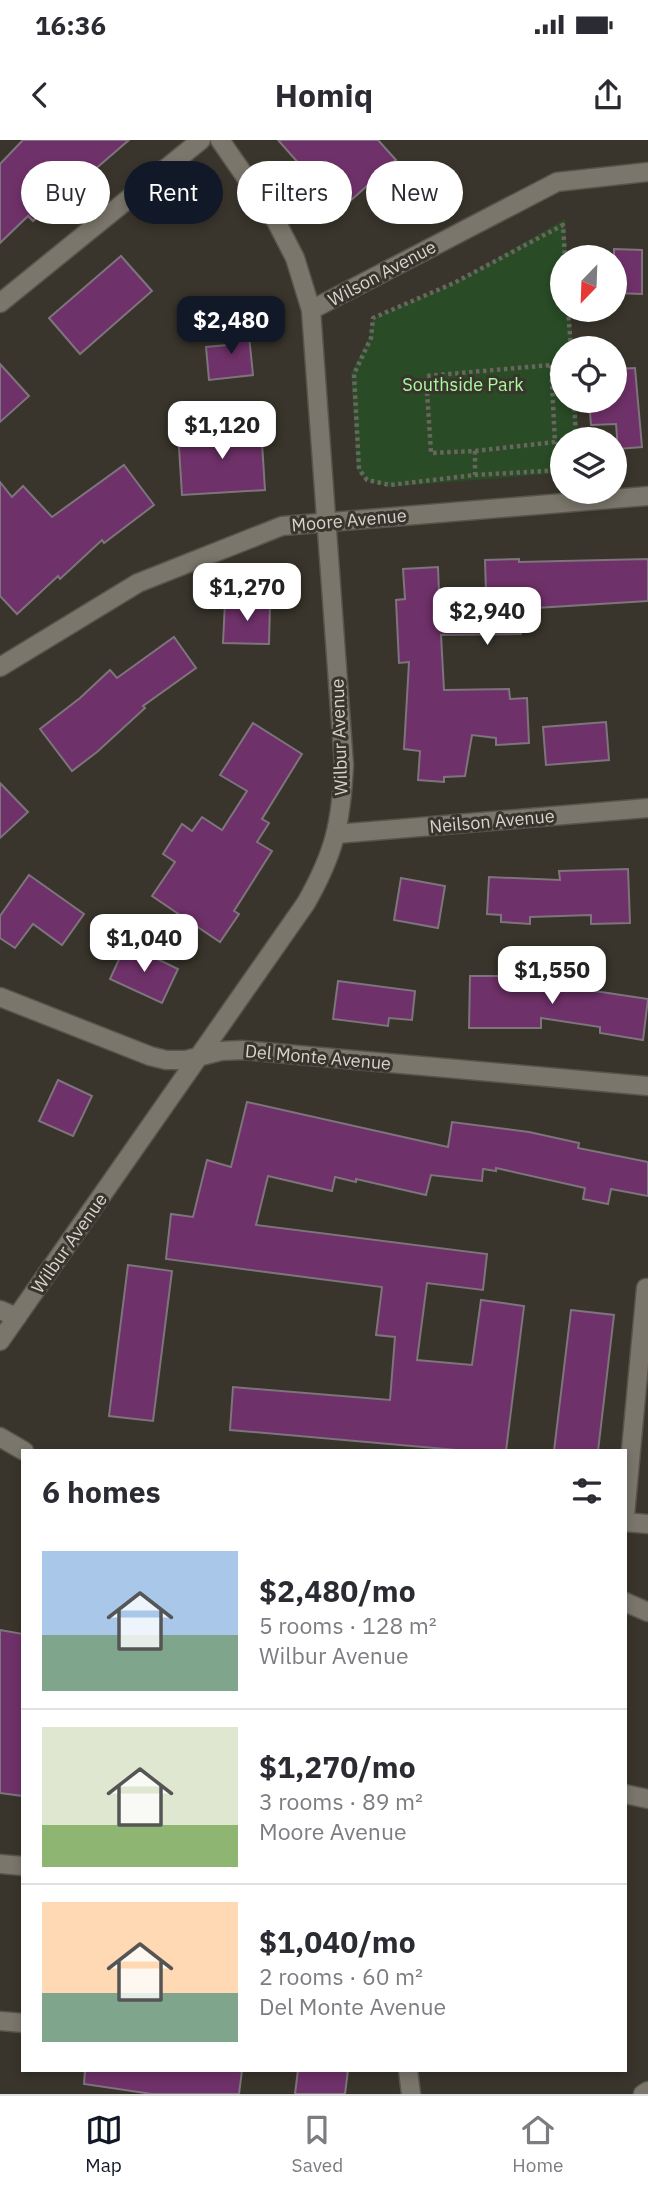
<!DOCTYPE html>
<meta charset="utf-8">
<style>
:root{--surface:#fff;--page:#f2f2f3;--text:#2b2b33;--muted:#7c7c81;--line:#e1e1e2;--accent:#111827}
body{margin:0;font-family:"IBM Plex Sans",sans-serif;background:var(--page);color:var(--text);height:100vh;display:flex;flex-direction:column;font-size:26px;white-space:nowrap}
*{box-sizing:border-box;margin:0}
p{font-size:23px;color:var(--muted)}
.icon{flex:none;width:38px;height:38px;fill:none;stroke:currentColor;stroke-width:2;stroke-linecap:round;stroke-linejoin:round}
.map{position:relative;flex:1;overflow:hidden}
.panel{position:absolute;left:21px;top:1309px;width:606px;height:623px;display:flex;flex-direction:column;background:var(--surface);border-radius:0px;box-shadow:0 4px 10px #0003}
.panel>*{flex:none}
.hud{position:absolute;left:21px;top:21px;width:607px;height:63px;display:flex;gap:14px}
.needle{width:46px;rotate:203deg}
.fabs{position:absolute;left:550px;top:105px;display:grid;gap:14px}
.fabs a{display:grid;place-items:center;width:77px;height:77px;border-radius:50%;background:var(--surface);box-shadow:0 4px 10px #0003;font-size:35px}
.price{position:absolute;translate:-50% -60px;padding:0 16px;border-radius:14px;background:#fff;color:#222;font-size:23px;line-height:46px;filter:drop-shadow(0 2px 4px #0008)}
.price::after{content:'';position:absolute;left:50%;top:42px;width:21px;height:16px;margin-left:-10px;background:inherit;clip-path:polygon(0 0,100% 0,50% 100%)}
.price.current{background:var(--accent);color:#fff}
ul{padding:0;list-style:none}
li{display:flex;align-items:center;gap:21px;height:175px;padding:0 21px}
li+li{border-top:2px solid var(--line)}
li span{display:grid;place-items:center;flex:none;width:196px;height:140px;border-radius:0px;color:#555}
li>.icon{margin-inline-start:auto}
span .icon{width:84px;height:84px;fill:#fffc;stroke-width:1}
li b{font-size:30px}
h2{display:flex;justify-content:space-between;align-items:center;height:84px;padding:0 21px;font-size:30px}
.tag{padding:0 24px;border-radius:32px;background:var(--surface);box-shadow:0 4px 10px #0003;font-size:24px;line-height:63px}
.tag.current{background:var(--accent);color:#fff}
.status{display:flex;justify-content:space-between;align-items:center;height:49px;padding:0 35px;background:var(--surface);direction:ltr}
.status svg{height:19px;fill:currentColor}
header{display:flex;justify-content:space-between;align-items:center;height:91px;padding:0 21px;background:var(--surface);font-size:32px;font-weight:800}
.dock{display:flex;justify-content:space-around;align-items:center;height:98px;border-top:2px solid var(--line);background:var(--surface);font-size:19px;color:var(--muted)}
.dock a{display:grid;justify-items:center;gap:4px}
.dock .current{color:var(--accent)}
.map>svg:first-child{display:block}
.green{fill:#294b26}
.building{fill:#6f3169;stroke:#7d747c;stroke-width:2}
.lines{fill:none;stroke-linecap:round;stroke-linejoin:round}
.minor-casing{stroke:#57544c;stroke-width:21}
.path{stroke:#69665e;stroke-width:4.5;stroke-dasharray:3.5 3.5;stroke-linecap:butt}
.minor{stroke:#7b766b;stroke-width:18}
.labels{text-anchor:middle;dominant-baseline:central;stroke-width:6;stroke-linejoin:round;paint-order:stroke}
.street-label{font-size:18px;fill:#d6d4ce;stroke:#39352c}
.park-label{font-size:18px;fill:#a7fa9e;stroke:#39352c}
</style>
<div class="status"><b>16:36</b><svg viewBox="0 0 49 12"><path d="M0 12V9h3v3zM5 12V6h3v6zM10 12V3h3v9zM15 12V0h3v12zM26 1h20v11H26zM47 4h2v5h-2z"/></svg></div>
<header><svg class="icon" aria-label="back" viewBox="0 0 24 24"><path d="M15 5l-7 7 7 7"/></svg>Homiq<svg class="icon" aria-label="share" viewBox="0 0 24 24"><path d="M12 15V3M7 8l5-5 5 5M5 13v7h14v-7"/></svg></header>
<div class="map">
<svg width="648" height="1954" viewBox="0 0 648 1954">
<rect width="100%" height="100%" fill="#39352c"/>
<polygon class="green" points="565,79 567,117 562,117 562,170 570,170 573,208 562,208 562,261 576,261 579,299 562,299 562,333 388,347 365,340 357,331 351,233 369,197 373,178 454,143"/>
<g class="building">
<polygon points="23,0 129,0 93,31 88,25 33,81 28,76 0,103 0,24"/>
<polygon points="278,0 378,0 396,20 340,70"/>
<polygon points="614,109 642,110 642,154 614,153"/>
<polygon points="121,116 152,151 80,214 49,178"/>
<polygon points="248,186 253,235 209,240 206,207 227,205 225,189"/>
<polygon points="0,224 29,256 0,282"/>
<polygon points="635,228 642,307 618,309 616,284 591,285 589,261 614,261 614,229"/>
<polygon points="261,287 265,350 182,355 178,292"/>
<polygon points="124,325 154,365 104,403 102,400 60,439 58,436 17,474 0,456 0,342 12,357 23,346 52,377"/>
<polygon points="519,419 519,422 648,419 648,461 520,469 521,494 441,495 444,550 509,549 510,559 527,558 529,603 496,605 496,598 472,595 465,636 444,637 444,642 418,640 420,611 404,609 409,522 399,523 396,460 405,459 403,429 438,427 439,453 486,453 485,420"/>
<polygon points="225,462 270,464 269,504 223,503"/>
<polygon points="174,497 196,528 143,566 145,568 97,612 72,631 40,589 80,558 110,530 117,538"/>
<polygon points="606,582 609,620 546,625 543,587"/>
<polygon points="253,583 302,614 262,679 269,683 257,702 272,711 234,771 239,774 220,802 152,756 175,722 163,714 182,684 192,691 202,677 222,690 247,651 220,635"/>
<polygon points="0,643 28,672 0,698"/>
<polygon points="628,729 630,783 591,784 591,775 530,777 530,784 501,782 501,775 487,774 489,737 560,740 559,731"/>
<polygon points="29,735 84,774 62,805 33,784 15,808 0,798 0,776"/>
<polygon points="401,738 445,746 438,788 394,780"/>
<polygon points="126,804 178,829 162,863 110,839"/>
<polygon points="470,836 541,836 541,843 648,859 643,900 600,893 600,887 541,878 541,888 469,888"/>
<polygon points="338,841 415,851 412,880 389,878 388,886 333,879"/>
<polygon points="58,940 92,956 73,996 39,981"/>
<polygon points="247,962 448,1007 452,982 529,992 579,1003 578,1008 648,1022 648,1056 611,1049 608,1064 583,1059 585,1048 496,1028 496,1031 483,1029 482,1041 431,1035 426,1055 356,1039 356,1042 335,1037 332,1051 268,1036 256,1085 487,1114 483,1150 427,1143 417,1220 472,1225 481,1160 524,1166 506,1311 468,1311 230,1290 233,1247 390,1260 395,1197 376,1195 382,1147 166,1119 171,1074 193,1077 207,1020 231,1027"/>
<polygon points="128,1125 172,1131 153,1281 109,1276"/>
<polygon points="571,1170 614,1175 598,1311 554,1311"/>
<polygon points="0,1490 23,1494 23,1656 0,1653"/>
<polygon points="85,1930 242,1930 239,1954 152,1954 84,1944"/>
<polygon points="298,1930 348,1930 345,1954 295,1954"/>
</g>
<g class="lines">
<g class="minor-casing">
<g id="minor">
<polyline points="0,163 201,0"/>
<polyline points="311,170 557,42 648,32"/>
<polyline points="0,527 138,443 282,386 648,356"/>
<polyline points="336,694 648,668"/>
<polyline points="0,857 150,916 166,920 186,920 221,911 242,910 648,946"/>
<polyline points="0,1170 17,1177"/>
<path d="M0 1201 306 763C335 712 341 683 344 625L311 170 295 118 276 81 220 0"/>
<polyline points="0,1297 24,1311"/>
<polyline points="625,1375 646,1148 648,1148"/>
<polyline points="625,1382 648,1384"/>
<polyline points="625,1462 648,1472"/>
<polyline points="625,1654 648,1659"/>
<polyline points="0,1724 23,1726"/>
<polyline points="0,1881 23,1883"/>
<polyline points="408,1930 411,1954"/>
<polyline points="643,1954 648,1951"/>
</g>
</g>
<g class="path">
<polyline points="568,170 571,208"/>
<polygon points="551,225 555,302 475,311 431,313 426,236"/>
<polyline points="574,261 576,299"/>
<polyline points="475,311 475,335"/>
<polyline points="562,330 475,335 390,345 367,340 359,329 354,234 371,198 373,178 454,143 563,85 565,117"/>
</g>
<use href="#minor" class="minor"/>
</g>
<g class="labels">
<g class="street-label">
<text transform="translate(382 133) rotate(-28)">Wilson Avenue</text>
<text transform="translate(349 380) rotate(-5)">Moore Avenue</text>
<text transform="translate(339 597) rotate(-92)">Wilbur Avenue</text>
<text transform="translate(492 681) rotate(-5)">Neilson Avenue</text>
<text transform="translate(318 917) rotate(5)">Del Monte Avenue</text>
<text transform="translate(69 1103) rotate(-55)">Wilbur Avenue</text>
</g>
<g class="park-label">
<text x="463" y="244">Southside Park</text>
</g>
</g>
</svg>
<div class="fabs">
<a><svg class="needle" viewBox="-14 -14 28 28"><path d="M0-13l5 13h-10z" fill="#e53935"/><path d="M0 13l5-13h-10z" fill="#7c7c81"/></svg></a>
<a><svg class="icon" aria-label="locate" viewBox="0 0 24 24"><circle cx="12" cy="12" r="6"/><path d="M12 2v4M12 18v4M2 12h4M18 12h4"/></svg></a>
<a><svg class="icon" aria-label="layers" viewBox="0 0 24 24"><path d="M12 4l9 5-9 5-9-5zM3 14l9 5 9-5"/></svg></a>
</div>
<b class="price current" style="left:231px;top:216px">$2,480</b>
<b class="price" style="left:222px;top:321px">$1,120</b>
<b class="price" style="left:247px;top:483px">$1,270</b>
<b class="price" style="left:487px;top:507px">$2,940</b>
<b class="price" style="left:144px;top:834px">$1,040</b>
<b class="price" style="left:552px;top:866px">$1,550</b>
<div class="hud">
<a class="tag">Buy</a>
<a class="tag current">Rent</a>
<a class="tag">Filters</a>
<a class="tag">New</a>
</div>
<section class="panel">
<h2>6 homes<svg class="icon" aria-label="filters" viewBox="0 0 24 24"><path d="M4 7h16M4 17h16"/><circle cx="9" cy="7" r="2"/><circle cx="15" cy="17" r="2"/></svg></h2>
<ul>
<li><span style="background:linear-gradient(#a9c7e8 60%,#7fa58c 0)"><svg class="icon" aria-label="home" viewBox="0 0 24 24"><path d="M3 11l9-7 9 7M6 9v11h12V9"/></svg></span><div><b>$2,480/mo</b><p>5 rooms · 128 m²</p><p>Wilbur Avenue</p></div></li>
<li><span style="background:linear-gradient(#dfe7d0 70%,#8fb573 0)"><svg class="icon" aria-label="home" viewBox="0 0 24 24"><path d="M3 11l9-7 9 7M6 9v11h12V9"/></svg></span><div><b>$1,270/mo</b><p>3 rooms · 89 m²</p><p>Moore Avenue</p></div></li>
<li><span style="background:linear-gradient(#ffd9b3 65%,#7fa58c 0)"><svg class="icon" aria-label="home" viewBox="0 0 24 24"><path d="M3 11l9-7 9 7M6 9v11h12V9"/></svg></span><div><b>$1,040/mo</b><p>2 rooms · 60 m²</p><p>Del Monte Avenue</p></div></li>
</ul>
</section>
</div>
<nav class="dock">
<a class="current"><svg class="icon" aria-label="map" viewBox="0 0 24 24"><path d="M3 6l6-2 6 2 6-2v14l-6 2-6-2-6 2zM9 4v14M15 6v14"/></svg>Map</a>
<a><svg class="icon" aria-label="saved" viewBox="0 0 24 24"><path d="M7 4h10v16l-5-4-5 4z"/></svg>Saved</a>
<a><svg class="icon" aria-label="home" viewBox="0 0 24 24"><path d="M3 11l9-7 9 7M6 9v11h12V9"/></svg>Home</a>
</nav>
